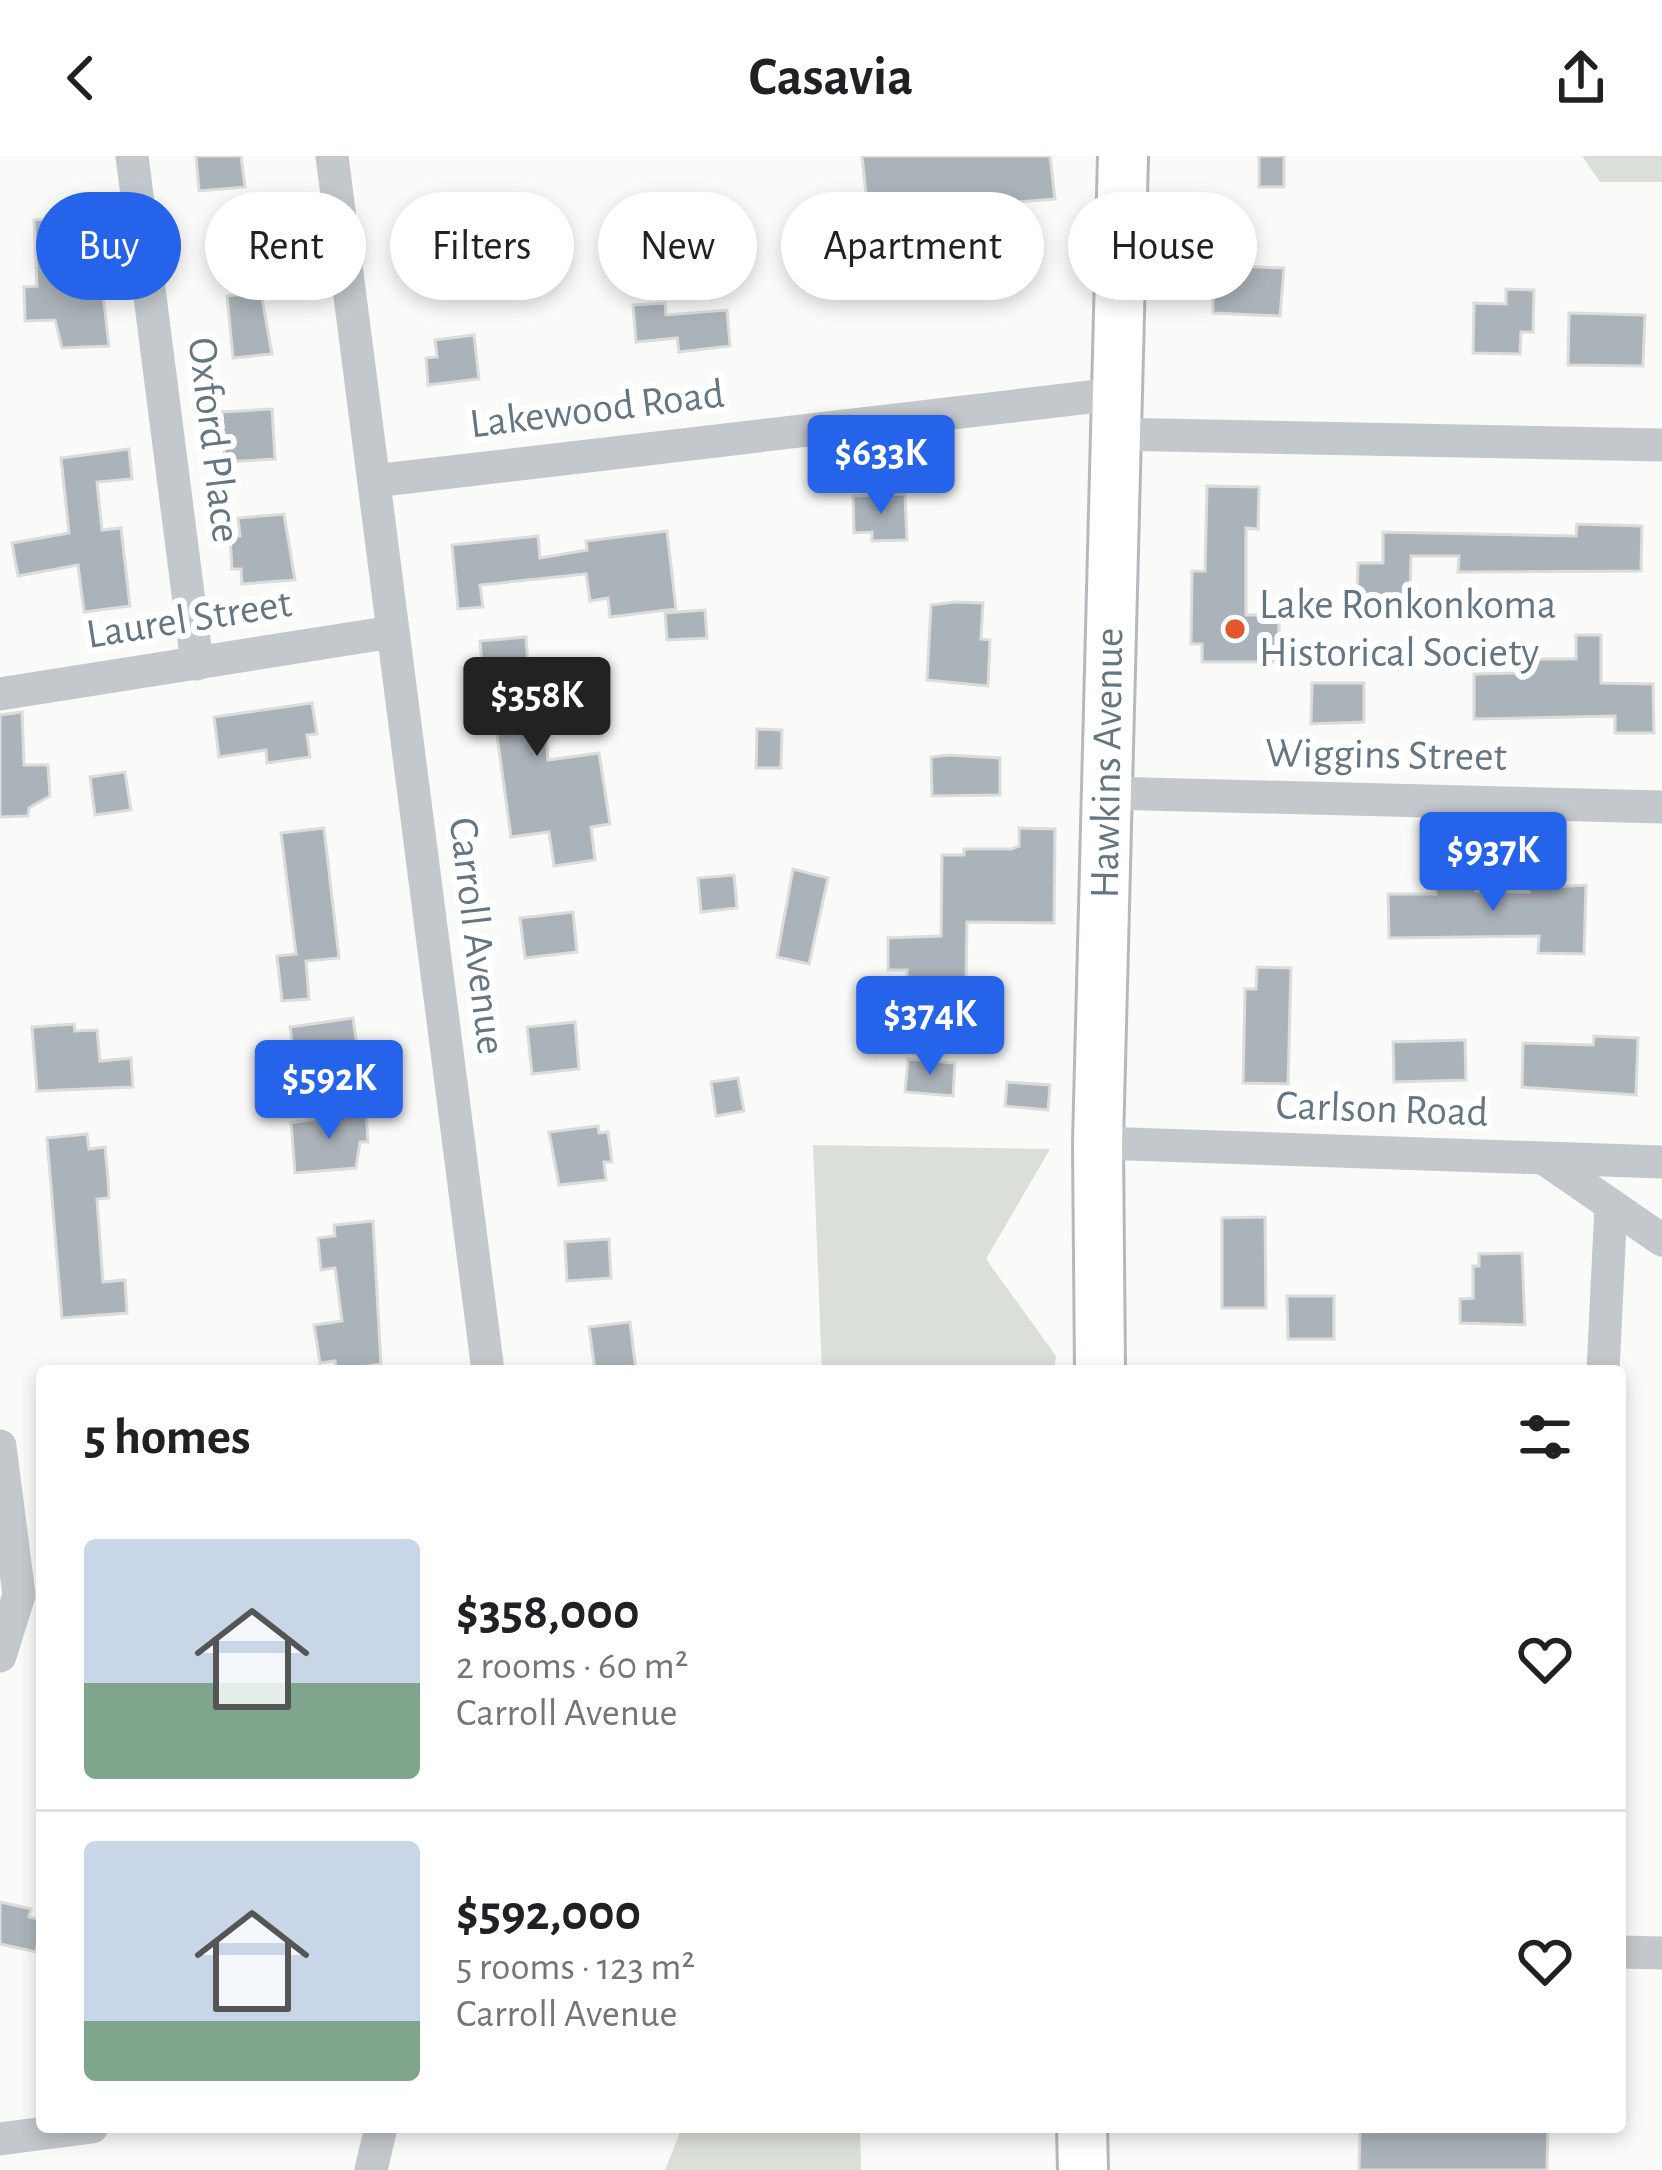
<!DOCTYPE html>
<meta charset="utf-8">
<style>
:root{--surface:#fff;--page:#f6f6f6;--text:#202124;--muted:#757577;--line:#e0e0e0;--accent:#2563eb}
body{margin:0;font-family:"Alegreya Sans",sans-serif;background:var(--page);color:var(--text);height:100vh;display:flex;flex-direction:column;font-size:45px;white-space:nowrap}
*{box-sizing:border-box;margin:0}
p{font-size:39px;color:var(--muted)}
.icon{flex:none;width:66px;height:66px;fill:none;stroke:currentColor;stroke-width:2;stroke-linecap:round;stroke-linejoin:round}
.map{position:relative;flex:1;overflow:hidden}
.sheet{position:absolute;left:36px;top:1209px;width:1590px;height:768px;display:flex;flex-direction:column;background:var(--surface);border-radius:12px;box-shadow:0 6px 18px #0003}
.sheet>*{flex:none}
.banner{position:absolute;left:36px;top:36px;width:1590px;height:108px;display:flex;gap:24px}
.price{position:absolute;translate:-50% -102px;padding:0 27px;border-radius:12px;background:var(--accent);color:#fff;font-size:39px;line-height:78px;filter:drop-shadow(0 3px 6px #0008)}
.price::after{content:'';position:absolute;left:50%;top:72px;width:36px;height:27px;margin-left:-18px;background:inherit;clip-path:polygon(0 0,100% 0,50% 100%)}
.price.on{background:#222;color:#fff}
ul{padding:0;list-style:none}
li{display:flex;align-items:center;gap:36px;height:300px;padding:0 48px}
li+li{border-top:3px solid var(--line)}
li span{display:grid;place-items:center;flex:none;width:336px;height:240px;border-radius:12px;color:#555}
li>.icon{margin-inline-start:auto}
span .icon{width:144px;height:144px;fill:#fffc;stroke-width:1}
li b{font-size:51px}
h2{display:flex;justify-content:space-between;align-items:center;height:144px;padding:0 48px;font-size:51px}
.pill{padding:0 42px;border-radius:54px;background:var(--surface);box-shadow:0 6px 18px #0003;font-size:42px;line-height:108px}
.pill.on{background:var(--accent);color:#fff}
header{display:flex;justify-content:space-between;align-items:center;height:156px;padding:0 48px;background:var(--surface);font-size:54px;font-weight:700}
.map>svg:first-child{display:block}
.green{fill:#dadfd7}
.building{fill:#aab3b9;stroke:#dcdcda;stroke-width:3}
.lines{fill:none;stroke-linecap:round;stroke-linejoin:round}
.secondary-casing{stroke:#b3babf;stroke-width:54}
.street{stroke:#c3c8cc;stroke-width:33}
.secondary{stroke:#fff;stroke-width:48}
.poi-dot{fill:#e4572e;stroke:#fff;stroke-width:4.5}
.labels{text-anchor:middle;dominant-baseline:central;stroke-width:12;stroke-linejoin:round;paint-order:stroke}
.street-label{font-size:42px;fill:#657683;stroke:#fff}
.poi-label{font-size:42px;fill:#657683;stroke:#fff;text-anchor:start}
</style>
<header><svg class="icon" aria-label="back" viewBox="0 0 24 24"><path d="M15 5l-7 7 7 7"/></svg>Casavia<svg class="icon" aria-label="share" viewBox="0 0 24 24"><path d="M12 15V3M7 8l5-5 5 5M5 13v7h14v-7"/></svg></header>
<div class="map">
<svg width="1662" height="2014" viewBox="0 0 1662 2014">
<rect width="100%" height="100%" fill="#fafaf8"/>
<g class="green">
<polygon points="1582,0 1662,0 1662,26 1600,26"/>
<polygon points="813,989 1050,993 986,1103 1056,1200 1054,1215 822,1215"/>
<polygon points="682,1971 860,1971 861,2014 665,2014"/>
</g>
<g class="building">
<polygon points="196,0 241,0 245,31 199,35"/>
<polygon points="862,0 1050,0 1055,43 1007,47 947,140 942,91 872,98"/>
<rect x="1259" y="0" width="25" height="31"/>
<polygon points="498,53 502,82 526,79 531,116 446,128 440,90 451,88 449,75 458,74 457,59"/>
<polygon points="108,56 109,92 98,93 109,190 62,192 55,164 25,165 24,131 37,130 34,64"/>
<polygon points="1213,109 1284,112 1280,160 1213,157"/>
<polygon points="1506,133 1534,134 1533,176 1521,176 1520,198 1473,197 1474,147 1506,148"/>
<polygon points="261,136 272,198 233,202 227,140"/>
<polygon points="665,147 666,159 727,154 730,190 679,196 677,182 636,186 633,149"/>
<polygon points="1569,157 1645,159 1643,210 1568,209"/>
<polygon points="474,179 479,223 428,229 426,202 437,201 435,184"/>
<polygon points="272,253 275,303 225,306 222,256"/>
<polygon points="129,293 132,323 97,326 102,374 121,372 130,450 84,456 78,409 18,420 12,387 69,377 61,302"/>
<polygon points="1207,330 1259,331 1258,373 1246,372 1246,459 1279,459 1279,506 1202,506 1202,488 1191,488 1192,415 1205,415"/>
<polygon points="905,338 907,384 872,385 872,376 854,377 853,340"/>
<polygon points="284,358 295,424 242,428 241,413 232,413 230,381 240,380 238,362"/>
<polygon points="1577,368 1642,370 1641,415 1458,416 1459,400 1411,400 1410,444 1357,443 1358,407 1383,407 1383,376 1576,380"/>
<polygon points="667,375 676,453 610,461 608,442 590,445 586,418 480,429 483,451 458,453 452,389 538,380 540,402 587,394 586,385"/>
<polygon points="955,446 983,447 981,483 990,484 988,530 927,524 931,449"/>
<polygon points="705,454 707,482 667,484 665,457"/>
<polygon points="1576,479 1601,479 1601,527 1653,528 1654,577 1615,577 1615,560 1474,563 1474,518 1519,517 1518,503 1576,503"/>
<polygon points="526,481 530,537 542,536 548,604 599,597 610,668 591,671 595,704 554,710 549,676 511,681 496,572 475,573 471,533 484,532 480,485"/>
<polygon points="1312,527 1364,527 1364,566 1311,568"/>
<polygon points="312,547 317,578 307,579 310,601 267,607 266,594 219,601 214,561"/>
<polygon points="22,556 24,609 48,609 50,640 29,652 28,660 0,661 0,559"/>
<polygon points="757,573 782,574 781,612 756,612"/>
<polygon points="949,599 1000,602 1000,639 932,640 931,601"/>
<polygon points="125,616 131,654 95,659 90,621"/>
<polygon points="324,672 339,802 306,805 309,843 282,845 277,800 296,798 281,677"/>
<polygon points="1019,672 1055,673 1054,767 967,766 966,825 907,825 907,814 888,814 888,782 941,780 942,699 964,699 964,693 1012,693 1019,690"/>
<polygon points="793,713 828,722 809,808 777,801"/>
<polygon points="734,719 737,752 701,756 698,722"/>
<polygon points="1436,719 1476,719 1476,735 1529,736 1529,732 1586,729 1584,798 1538,797 1539,780 1389,782 1388,738 1436,738"/>
<polygon points="573,756 577,796 525,802 520,762"/>
<polygon points="1257,811 1291,812 1288,928 1243,927 1245,833 1256,833"/>
<polygon points="353,862 358,897 295,906 290,871"/>
<polygon points="575,866 579,913 532,918 527,871"/>
<polygon points="74,868 75,875 97,874 100,905 131,902 133,931 37,935 32,871"/>
<polygon points="1594,880 1638,882 1636,939 1522,931 1523,887 1593,889"/>
<polygon points="1465,884 1466,924 1394,926 1393,886"/>
<polygon points="908,903 955,907 953,940 905,936"/>
<polygon points="738,922 744,955 716,960 711,926"/>
<polygon points="1007,926 1050,929 1048,954 1005,950"/>
<polygon points="366,954 368,986 360,986 356,1012 295,1017 291,967"/>
<polygon points="598,970 599,977 608,976 612,1006 604,1006 606,1024 559,1029 549,976"/>
<polygon points="87,978 89,993 105,991 108,1022 109,1042 97,1043 103,1126 125,1124 127,1157 62,1162 47,982"/>
<polygon points="1265,1061 1266,1152 1222,1152 1222,1062"/>
<polygon points="373,1065 381,1208 336,1215 335,1205 320,1207 314,1169 342,1165 335,1112 321,1114 318,1082 335,1080 334,1069"/>
<polygon points="609,1083 611,1122 567,1125 565,1086"/>
<polygon points="1522,1097 1525,1169 1460,1167 1460,1143 1473,1142 1473,1110 1479,1110 1479,1098"/>
<polygon points="1287,1140 1334,1140 1334,1183 1288,1183"/>
<polygon points="630,1166 636,1215 595,1215 589,1171"/>
<polygon points="0,1746 31,1753 29,1761 42,1764 36,1796 0,1788"/>
<polygon points="1360,1971 1548,1971 1547,2014 1359,2014"/>
</g>
<g class="lines">
<g class="secondary-casing">
<g id="secondary">
<polyline points="1100,1215 1098,987 1123,0"/>
<polyline points="1082,1971 1083,2014"/>
</g>
</g>
<g class="street">
<polyline points="132,0 197,508"/>
<polyline points="332,0 488,1215"/>
<polyline points="1113,278 1662,289"/>
<polyline points="374,325 1116,238"/>
<polyline points="0,538 392,476"/>
<polyline points="1107,637 1662,651"/>
<polyline points="1098,987 1662,1006"/>
<polyline points="1546,1004 1662,1084"/>
<polyline points="1603,1215 1611,1050"/>
<polyline points="0,1290 19,1439 0,1500"/>
<polyline points="1620,1796 1662,1797"/>
<polyline points="0,1983 92,1971"/>
<polyline points="371,2014 381,1971"/>
</g>
<use href="#secondary" class="secondary"/>
</g>
<circle class="poi-dot" cx="1235" cy="473" r="12"/>
<g class="labels">
<g class="street-label">
<text transform="translate(597 253) rotate(-7)">Lakewood Road</text>
<text transform="translate(214 284) rotate(83)">Oxford Place</text>
<text transform="translate(189 463) rotate(-9)">Laurel Street</text>
<text transform="translate(1386 599) rotate(1)">Wiggins Street</text>
<text transform="translate(1107 607) rotate(-89)">Hawkins Avenue</text>
<text transform="translate(477 780) rotate(83)">Carroll Avenue</text>
<text transform="translate(1382 953) rotate(2)">Carlson Road</text>
</g>
<g class="poi-label">
<text x="1259" y="449">Lake Ronkonkoma<tspan x="1259" dy="48">Historical Society</tspan></text>
</g>
</g>
</svg>
<b class="price" style="left:881px;top:361px">$633K</b>
<b class="price on" style="left:537px;top:603px">$358K</b>
<b class="price" style="left:1493px;top:758px">$937K</b>
<b class="price" style="left:930px;top:922px">$374K</b>
<b class="price" style="left:329px;top:986px">$592K</b>
<div class="banner">
<a class="pill on">Buy</a>
<a class="pill">Rent</a>
<a class="pill">Filters</a>
<a class="pill">New</a>
<a class="pill">Apartment</a>
<a class="pill">House</a>
</div>
<section class="sheet">
<h2>5 homes<svg class="icon" aria-label="filters" viewBox="0 0 24 24"><path d="M4 7h16M4 17h16"/><circle cx="9" cy="7" r="2"/><circle cx="15" cy="17" r="2"/></svg></h2>
<ul>
<li><span style="background:linear-gradient(#c9d6e8 60%,#7fa58c 0)"><svg class="icon" aria-label="home" viewBox="0 0 24 24"><path d="M3 11l9-7 9 7M6 9v11h12V9"/></svg></span><div><b>$358,000</b><p>2 rooms · 60 m²</p><p>Carroll Avenue</p></div><svg class="icon" aria-label="heart" viewBox="0 0 24 24"><path d="M12 20l-8-8c-3-5 5-10 8-4 3-6 11-1 8 4z"/></svg></li>
<li><span style="background:linear-gradient(#c9d6e8 75%,#7fa58c 0)"><svg class="icon" aria-label="home" viewBox="0 0 24 24"><path d="M3 11l9-7 9 7M6 9v11h12V9"/></svg></span><div><b>$592,000</b><p>5 rooms · 123 m²</p><p>Carroll Avenue</p></div><svg class="icon" aria-label="heart" viewBox="0 0 24 24"><path d="M12 20l-8-8c-3-5 5-10 8-4 3-6 11-1 8 4z"/></svg></li>
</ul>
</section>
</div>
